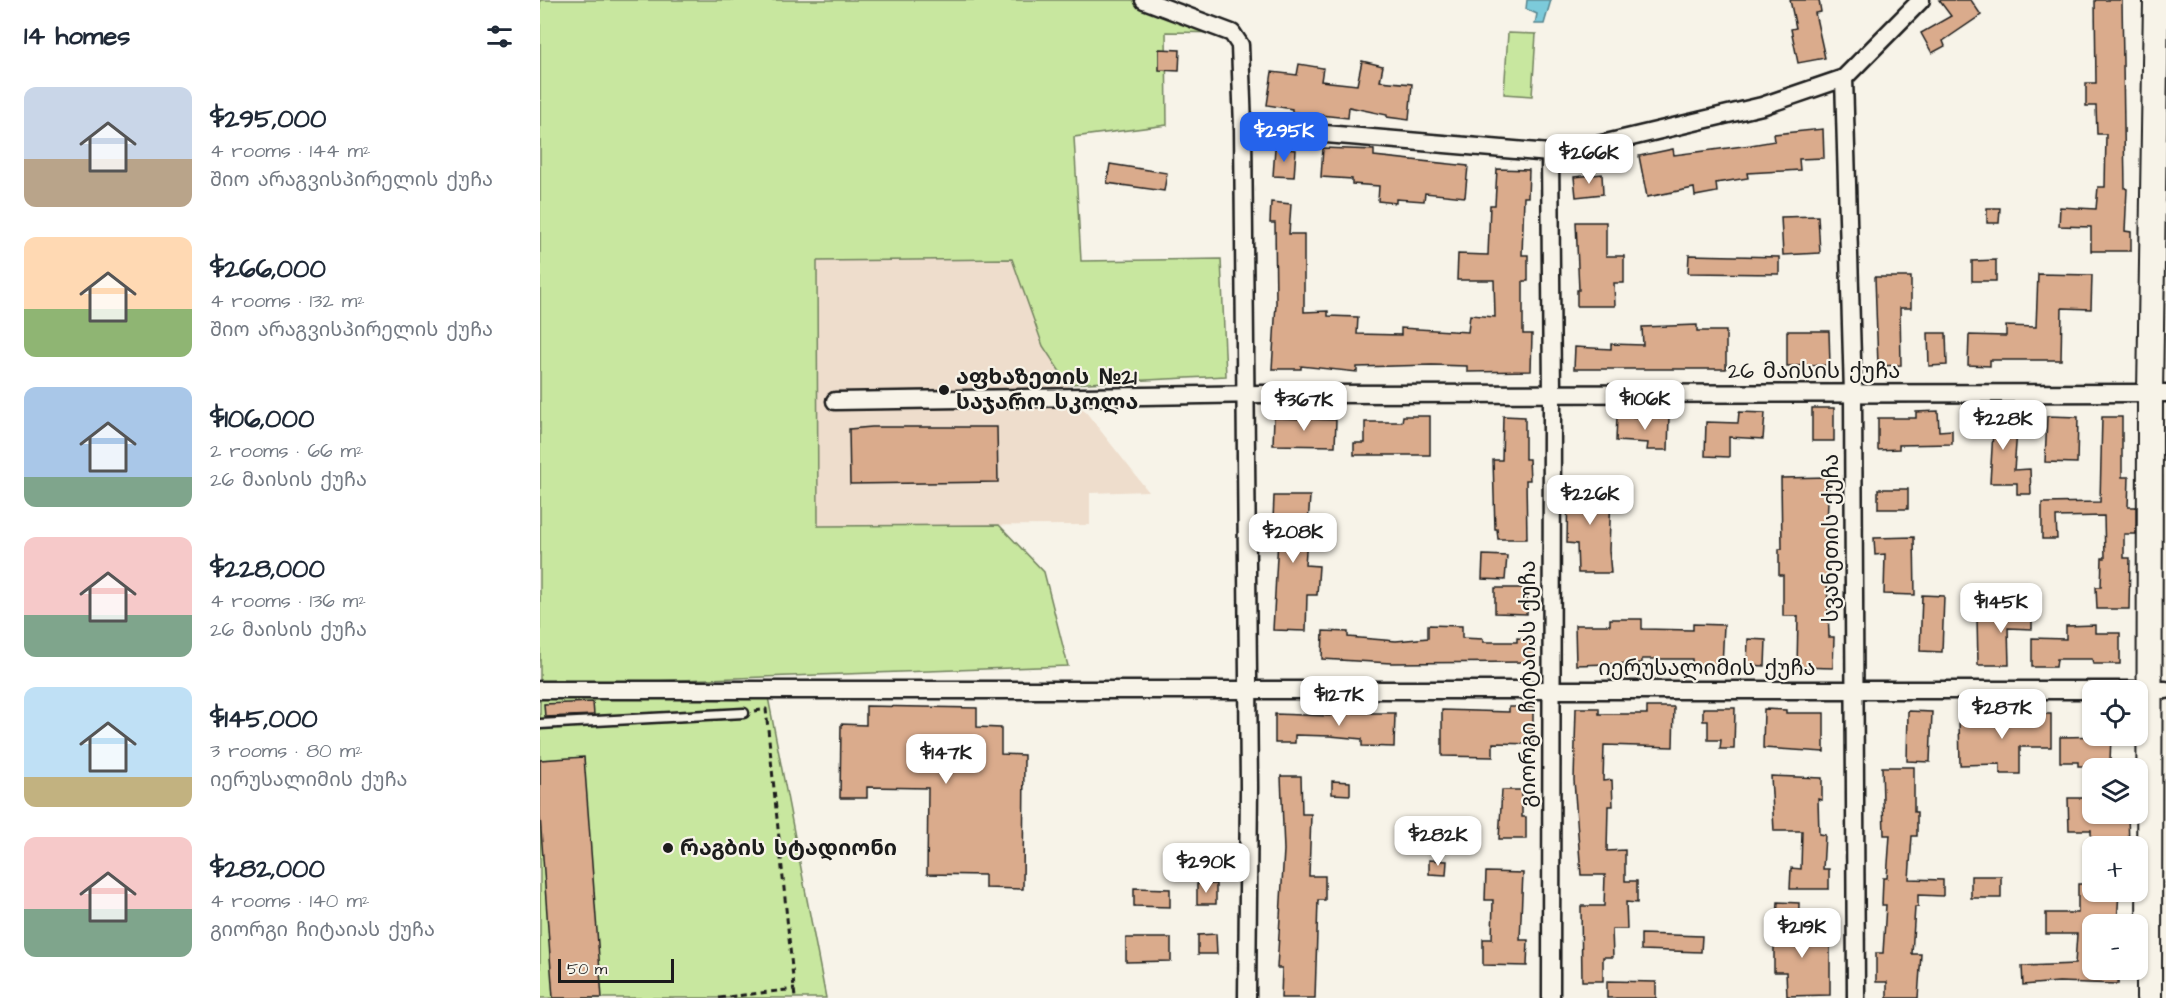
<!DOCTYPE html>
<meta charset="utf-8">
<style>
:root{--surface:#fff;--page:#f6f6f7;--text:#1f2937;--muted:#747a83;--accent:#2563eb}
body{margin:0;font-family:"Architects Daughter","Noto Sans Georgian",sans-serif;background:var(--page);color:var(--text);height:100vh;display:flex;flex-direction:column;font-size:22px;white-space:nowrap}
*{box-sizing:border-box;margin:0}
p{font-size:20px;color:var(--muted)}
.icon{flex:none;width:33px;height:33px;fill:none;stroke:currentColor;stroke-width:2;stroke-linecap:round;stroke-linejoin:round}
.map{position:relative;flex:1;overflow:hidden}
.drawer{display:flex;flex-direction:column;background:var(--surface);width:540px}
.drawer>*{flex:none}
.buttons{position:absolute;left:1542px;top:680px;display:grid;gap:12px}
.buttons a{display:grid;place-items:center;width:66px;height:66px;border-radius:12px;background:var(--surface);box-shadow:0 2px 4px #0004;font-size:30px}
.scale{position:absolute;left:18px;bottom:15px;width:116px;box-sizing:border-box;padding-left:6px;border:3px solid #1c1c1c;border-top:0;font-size:16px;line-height:21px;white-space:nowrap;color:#1c1c1c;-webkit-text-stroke:4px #f7f3e8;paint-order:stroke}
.price{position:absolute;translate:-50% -51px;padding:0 14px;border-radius:12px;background:#fff;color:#222;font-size:20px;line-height:39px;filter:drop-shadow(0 2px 3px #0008)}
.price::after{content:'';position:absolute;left:50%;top:36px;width:18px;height:14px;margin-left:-9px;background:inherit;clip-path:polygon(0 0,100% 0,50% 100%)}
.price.selected{background:var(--accent);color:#fff}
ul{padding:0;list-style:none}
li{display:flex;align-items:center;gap:18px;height:150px;padding:0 24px}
li span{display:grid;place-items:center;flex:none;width:168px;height:120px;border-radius:12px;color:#555}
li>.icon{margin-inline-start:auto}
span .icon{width:72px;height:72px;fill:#fffc;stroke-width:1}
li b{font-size:26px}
h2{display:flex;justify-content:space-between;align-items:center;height:72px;padding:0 24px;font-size:26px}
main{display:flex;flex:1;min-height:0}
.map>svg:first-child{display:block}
.built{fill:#edc}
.green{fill:#c8e79f;stroke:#72825e;stroke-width:1.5}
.water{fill:#7ccada;stroke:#56848e;stroke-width:1.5}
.building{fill:#daab8c;stroke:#1c1c1c;stroke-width:1.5}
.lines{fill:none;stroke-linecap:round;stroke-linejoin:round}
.lane-casing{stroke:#1c1c1c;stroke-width:13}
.street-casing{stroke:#1c1c1c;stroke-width:21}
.secondary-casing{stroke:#1c1c1c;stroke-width:28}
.path{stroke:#1c1c1c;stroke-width:3;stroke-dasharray:6 4.5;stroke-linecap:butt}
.lane{stroke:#f7f3e8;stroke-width:8}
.street{stroke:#f7f3e8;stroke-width:16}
.secondary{stroke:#f7f3e8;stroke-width:24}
.poi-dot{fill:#1c1c1c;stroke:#f7f3e8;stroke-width:2}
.labels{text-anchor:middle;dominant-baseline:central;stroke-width:4.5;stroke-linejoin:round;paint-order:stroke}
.street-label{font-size:22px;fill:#1c1c1c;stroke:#f7f3e8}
.poi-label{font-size:22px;font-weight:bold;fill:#1c1c1c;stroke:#f7f3e8;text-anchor:start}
</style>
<main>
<section class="drawer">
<h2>14 homes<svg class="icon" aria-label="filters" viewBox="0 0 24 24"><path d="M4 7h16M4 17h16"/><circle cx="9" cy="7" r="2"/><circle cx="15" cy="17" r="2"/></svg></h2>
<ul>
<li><span style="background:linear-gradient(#c9d6e8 60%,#b9a48a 0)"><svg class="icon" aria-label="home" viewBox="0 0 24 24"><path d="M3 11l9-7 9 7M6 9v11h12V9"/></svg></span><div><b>$295,000</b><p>4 rooms · 144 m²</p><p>შიო არაგვისპირელის ქუჩა</p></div></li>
<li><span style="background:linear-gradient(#ffd9b3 60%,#8fb573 0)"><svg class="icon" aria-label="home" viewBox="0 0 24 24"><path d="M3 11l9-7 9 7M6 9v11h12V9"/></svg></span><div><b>$266,000</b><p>4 rooms · 132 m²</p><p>შიო არაგვისპირელის ქუჩა</p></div></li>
<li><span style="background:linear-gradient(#a9c7e8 75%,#7fa58c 0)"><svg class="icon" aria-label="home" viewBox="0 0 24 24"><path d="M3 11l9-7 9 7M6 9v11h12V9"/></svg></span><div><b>$106,000</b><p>2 rooms · 66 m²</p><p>26 მაისის ქუჩა</p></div></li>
<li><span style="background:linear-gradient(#f6c9c9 65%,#7fa58c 0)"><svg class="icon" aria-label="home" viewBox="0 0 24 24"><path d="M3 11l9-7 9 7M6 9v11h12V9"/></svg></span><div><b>$228,000</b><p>4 rooms · 136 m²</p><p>26 მაისის ქუჩა</p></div></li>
<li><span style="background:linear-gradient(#bfe0f5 75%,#c2b280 0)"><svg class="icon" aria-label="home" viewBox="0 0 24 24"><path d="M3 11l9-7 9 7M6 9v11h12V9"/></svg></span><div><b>$145,000</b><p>3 rooms · 80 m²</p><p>იერუსალიმის ქუჩა</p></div></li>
<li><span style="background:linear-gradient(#f6c9c9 60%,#7fa58c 0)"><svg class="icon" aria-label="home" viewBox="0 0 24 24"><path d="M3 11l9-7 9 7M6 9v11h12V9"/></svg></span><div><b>$282,000</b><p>4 rooms · 140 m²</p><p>გიორგი ჩიტაიას ქუჩა</p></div></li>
</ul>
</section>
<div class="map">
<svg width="1626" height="998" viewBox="0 0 1626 998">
<rect width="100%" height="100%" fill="#f7f3e8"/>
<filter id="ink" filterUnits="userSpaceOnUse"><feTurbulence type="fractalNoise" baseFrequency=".0167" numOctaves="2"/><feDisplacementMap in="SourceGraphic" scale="12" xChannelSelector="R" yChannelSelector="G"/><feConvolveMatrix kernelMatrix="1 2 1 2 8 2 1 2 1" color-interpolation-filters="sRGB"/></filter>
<g filter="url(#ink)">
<polygon class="built" points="473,259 503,346 538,402 608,491 550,493 550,525 278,526 277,261"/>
<g class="green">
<polygon points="0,0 604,0 692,33 626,32 627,125 534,137 541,261 681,259 686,376 528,384 503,346 472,259 277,261 278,526 459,525 504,572 528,666 0,685"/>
<polygon points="968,33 996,34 992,96 964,94"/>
<polygon points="228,697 286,998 0,998 0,698"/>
</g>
<polygon class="water" points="987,0 1011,0 1004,24 995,24 997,14 986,9"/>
<g class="building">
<polygon points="1250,0 1279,0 1281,12 1275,13 1285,58 1258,63 1251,29 1256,28"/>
<polygon points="1399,0 1431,0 1441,15 1403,41 1405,46 1392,53 1381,33 1411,16"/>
<polygon points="1555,0 1582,0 1585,188 1587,189 1585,231 1591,232 1591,251 1551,251 1551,227 1519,226 1520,207 1556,209 1558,187 1565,187 1566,134 1557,134 1556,106 1546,106 1546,83 1556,83"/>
<polygon points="619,49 640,50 639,71 619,70"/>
<polygon points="822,61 843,66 840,81 872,84 869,120 847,117 847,115 809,107 808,118 752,112 752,109 727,105 732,72 757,75 759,64 783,68 781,81 817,85"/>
<polygon points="1283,129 1284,158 1259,159 1260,170 1207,173 1208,178 1176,183 1177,192 1155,196 1154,188 1107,197 1099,156 1133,149 1134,155 1211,145 1235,141 1234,134"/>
<polygon points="735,148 756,150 754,177 733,176"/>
<polygon points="783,148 834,150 834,156 928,166 925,197 885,193 884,201 856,199 856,203 838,201 839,186 812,184 812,179 781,177"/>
<polygon points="570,164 627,173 624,191 567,183"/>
<polygon points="957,169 989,170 988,197 984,197 982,255 988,255 988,281 983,281 983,334 992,334 991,371 927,372 927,366 892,365 817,367 817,372 761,366 761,369 732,369 736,303 735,223 730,223 731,202 751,204 749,234 764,234 764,312 788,311 788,316 818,317 817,334 861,335 861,328 928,332 930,315 955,317 954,280 917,280 918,254 948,255 950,205 955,205"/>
<polygon points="1062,174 1063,194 1036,197 1034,177"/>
<polygon points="1447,208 1460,208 1459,223 1447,223"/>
<polygon points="1278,216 1280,253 1243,255 1241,217"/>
<polygon points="1036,222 1066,222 1066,256 1084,256 1084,283 1074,283 1075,306 1037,306 1037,290 1039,290"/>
<polygon points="1149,255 1239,257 1239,274 1148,273"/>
<polygon points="1456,260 1456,281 1432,281 1432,261"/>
<polygon points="1498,274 1552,275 1551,309 1522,308 1521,360 1450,360 1450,366 1428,365 1429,335 1466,336 1466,326 1496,327"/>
<polygon points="1335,277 1371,277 1371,308 1360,308 1361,365 1338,366"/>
<polygon points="1157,325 1157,331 1186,331 1186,369 1034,369 1035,347 1071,349 1071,344 1103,345 1102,327"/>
<polygon points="1247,331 1289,331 1290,365 1247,366"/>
<polygon points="1388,333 1406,333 1407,365 1389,366"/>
<rect x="1272" y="408" width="22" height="33"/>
<polygon points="1398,411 1399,431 1412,430 1412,444 1359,445 1359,449 1338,450 1338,418 1376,418 1376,412"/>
<polygon points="1199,412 1225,413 1223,439 1189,437 1189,457 1165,456 1166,422 1198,423"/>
<polygon points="1108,415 1129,416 1128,450 1107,450 1108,443 1076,441 1077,416 1108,418"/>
<polygon points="863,416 890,416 890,455 814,455 814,443 825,443 825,422 862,422"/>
<polygon points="963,416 985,417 985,459 989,459 990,480 986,480 987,539 958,539 957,529 955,529 953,460 962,460"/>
<polygon points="1507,416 1538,417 1537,463 1505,462"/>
<polygon points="1425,417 1478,418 1474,470 1490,469 1491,494 1477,494 1477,483 1450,483 1453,431 1424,429"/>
<polygon points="1562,417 1582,417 1582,477 1589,477 1588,507 1596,507 1596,534 1584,534 1584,558 1590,558 1589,609 1557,609 1556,587 1561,587 1562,558 1565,558 1564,516 1516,517 1517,539 1502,539 1502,503 1560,502"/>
<polygon points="734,418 796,420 795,446 733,445"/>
<polygon points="332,427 457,427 458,482 310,484 309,429"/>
<polygon points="1289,477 1286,548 1289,637 1294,637 1293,668 1257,667 1258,616 1243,616 1243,575 1239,575 1239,549 1242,549 1241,478"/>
<polygon points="1028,482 1062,482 1062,493 1071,493 1069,550 1071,573 1038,573 1037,544 1027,543"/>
<rect x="1338" y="489" width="30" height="20"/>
<polygon points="734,496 770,496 765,565 779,566 777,595 767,595 766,631 733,630 739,520 733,520"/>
<polygon points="1374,537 1375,595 1344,594 1345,554 1335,555 1334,538"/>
<polygon points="943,555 967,556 965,580 942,579"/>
<polygon points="955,588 987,588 987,614 955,613"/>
<polygon points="1382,595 1404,596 1402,652 1380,651"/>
<polygon points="1474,600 1492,601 1492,629 1468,628 1469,665 1438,665 1437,617 1474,617"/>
<polygon points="1070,619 1102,619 1102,629 1153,630 1153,624 1184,625 1182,666 1152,665 1152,659 1102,659 1102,663 1036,665 1035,625 1070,625"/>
<polygon points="888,625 922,626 922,638 943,639 943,642 977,642 977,638 994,639 994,662 851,663 782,659 783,631 808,632 808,637 856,641 888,638"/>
<polygon points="1555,625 1555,633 1580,633 1580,664 1553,664 1552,659 1517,659 1516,667 1492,667 1492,638 1526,639 1526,626"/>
<polygon points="1208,639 1226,640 1225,666 1207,665"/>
<polygon points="53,702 54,715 5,717 4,704"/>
<polygon points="326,706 437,708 437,727 461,728 461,754 484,755 483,889 445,888 445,875 387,874 388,788 327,787 327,798 300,798 301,724 326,725"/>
<polygon points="969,707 993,707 993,744 953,743 953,757 902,756 902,710 969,712"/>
<polygon points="1107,707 1134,707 1133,747 1064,745 1063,781 1072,780 1073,806 1068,806 1067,851 1085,850 1085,881 1097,881 1097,903 1086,902 1087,929 1072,929 1073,957 1063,957 1063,981 1042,981 1041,906 1064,906 1065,875 1041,875 1034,780 1036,708 1059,708 1059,714 1107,714"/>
<polygon points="1163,708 1195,708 1194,749 1180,749 1181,740 1168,740 1168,721 1163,721"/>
<polygon points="1224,709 1246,710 1246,713 1284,713 1284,752 1223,748"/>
<polygon points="1368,711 1392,712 1390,762 1367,761"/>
<polygon points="1470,712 1470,724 1491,724 1491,714 1511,714 1511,747 1480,747 1480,774 1460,774 1460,764 1420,765 1419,719 1458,718 1458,713"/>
<polygon points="791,713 855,713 854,747 822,746 822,739 790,736 755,735 755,743 735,743 735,714 790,716"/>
<polygon points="1571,736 1570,762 1558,762 1558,766 1538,766 1538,762 1520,762 1520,737"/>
<polygon points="44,757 62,998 13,998 0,816 0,760"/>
<polygon points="1342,767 1374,767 1374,812 1377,812 1377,836 1372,836 1369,879 1403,880 1403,896 1378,895 1378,907 1375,907 1372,954 1381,954 1378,998 1347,998 1347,982 1336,982 1336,953 1343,953 1346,905 1342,905 1343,878 1347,878 1350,835 1344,835"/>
<polygon points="741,776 761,776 762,814 771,814 769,876 785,876 785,900 778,900 775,998 741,998 742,968 737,968 744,850"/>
<polygon points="1231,776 1282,778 1282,800 1278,799 1279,834 1285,835 1283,869 1289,869 1289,889 1250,889 1251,868 1261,869 1262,831 1234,831"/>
<polygon points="792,781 810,782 810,795 792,794"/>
<polygon points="962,790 982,790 982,817 986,817 986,839 959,839"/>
<polygon points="1528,798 1552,798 1552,813 1588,813 1589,846 1551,846 1551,830 1529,830"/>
<polygon points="889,860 907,861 906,875 889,874"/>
<polygon points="946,872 983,873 980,940 988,940 987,966 943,965 943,939 952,939 953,900 945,900"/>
<rect x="1431" y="876" width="30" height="22"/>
<rect x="657" y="884" width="19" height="20"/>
<polygon points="1538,884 1552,884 1552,891 1579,891 1577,924 1552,924 1552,969 1579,969 1578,984 1519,982 1483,985 1482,966 1535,964 1537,934 1506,934 1506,913 1538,913"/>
<polygon points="594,888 630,889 630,907 594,906"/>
<polygon points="1238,902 1259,903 1258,944 1290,944 1290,995 1247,996 1246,972 1234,972 1234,945 1246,945 1247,920 1237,920"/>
<polygon points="676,934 677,954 658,954 658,935"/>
<polygon points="1101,934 1162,936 1161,952 1101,950"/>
<polygon points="586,938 631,938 631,961 586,962"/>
<polygon points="1067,981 1116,982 1116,998 1067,998"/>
</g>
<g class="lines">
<g class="lane-casing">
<polyline id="lane" points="0,724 204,713"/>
</g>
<g class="street-casing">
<g id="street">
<polyline points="604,0 692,33 700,45 703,127 1010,153 1049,147 1222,106 1304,78 1381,0"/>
<polyline points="1304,78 1313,394 1316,998"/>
<polyline points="703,127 709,787 707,998"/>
<polyline points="1010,153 1012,394 1011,998"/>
<polyline points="295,401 722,394 1626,393"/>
<polyline points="0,690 1626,690"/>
</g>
</g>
<g class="secondary-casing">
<polyline id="secondary" points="1609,998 1610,393 1616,0"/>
</g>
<g class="path">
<polyline points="215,711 226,709 255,998"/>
<polyline points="179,998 255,989"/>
</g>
<use href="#lane" class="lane"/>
<use href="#street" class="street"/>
<use href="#secondary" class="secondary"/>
</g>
</g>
<g class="poi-dot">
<circle cx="404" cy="390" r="6"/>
<circle cx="128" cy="848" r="6"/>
</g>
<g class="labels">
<g class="street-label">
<text x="1274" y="371">26 მაისის ქუჩა</text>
<text transform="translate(1291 538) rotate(-90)">სვანეთის ქუჩა</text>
<text x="1167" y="668">იერუსალიმის ქუჩა</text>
<text transform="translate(988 684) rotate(-90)">გიორგი ჩიტაიას ქუჩა</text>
</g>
<g class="poi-label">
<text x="416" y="377">აფხაზეთის №21<tspan x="416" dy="25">საჯარო სკოლა</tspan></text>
<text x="140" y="848">რაგბის სტადიონი</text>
</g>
</g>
</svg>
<div class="buttons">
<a><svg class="icon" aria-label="locate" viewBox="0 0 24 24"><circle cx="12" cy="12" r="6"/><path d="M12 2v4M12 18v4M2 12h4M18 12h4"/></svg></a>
<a><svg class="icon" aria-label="layers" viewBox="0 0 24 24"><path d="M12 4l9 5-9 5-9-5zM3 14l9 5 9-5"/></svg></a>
<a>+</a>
<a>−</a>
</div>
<div class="scale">50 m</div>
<b class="price selected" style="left:744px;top:163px">$295K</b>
<b class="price" style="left:1049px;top:185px">$266K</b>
<b class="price" style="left:1105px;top:431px">$106K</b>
<b class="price" style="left:764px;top:432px">$367K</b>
<b class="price" style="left:1463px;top:451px">$228K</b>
<b class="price" style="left:1050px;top:526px">$226K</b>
<b class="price" style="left:753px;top:564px">$208K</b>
<b class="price" style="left:1461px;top:634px">$145K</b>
<b class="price" style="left:799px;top:727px">$127K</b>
<b class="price" style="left:1462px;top:740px">$287K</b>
<b class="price" style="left:406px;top:785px">$147K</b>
<b class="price" style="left:898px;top:867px">$282K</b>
<b class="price" style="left:666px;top:894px">$290K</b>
<b class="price" style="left:1262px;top:959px">$219K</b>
</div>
</main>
